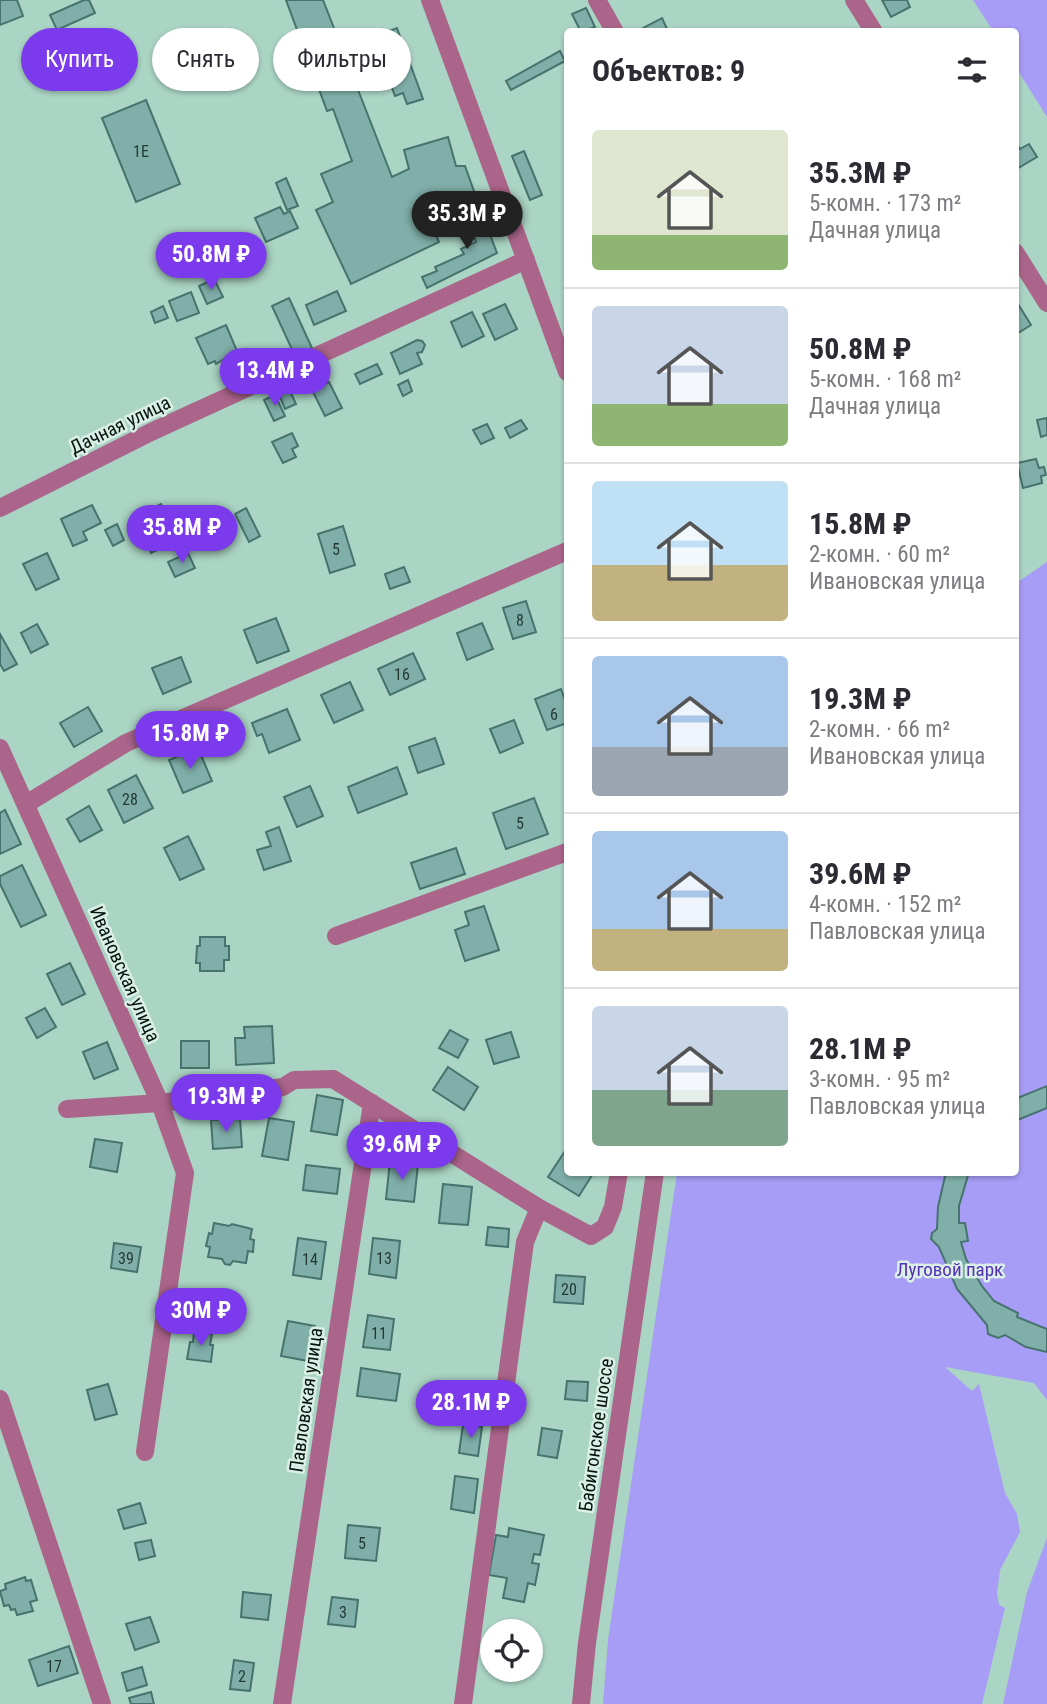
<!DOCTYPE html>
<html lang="ru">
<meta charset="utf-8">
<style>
:root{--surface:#fff;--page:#f2f2f3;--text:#2b2b33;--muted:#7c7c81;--line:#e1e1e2;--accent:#7c3aed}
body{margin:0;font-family:"Roboto Condensed",sans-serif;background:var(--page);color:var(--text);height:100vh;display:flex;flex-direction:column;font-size:26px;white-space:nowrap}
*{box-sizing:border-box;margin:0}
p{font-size:23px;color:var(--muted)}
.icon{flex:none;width:38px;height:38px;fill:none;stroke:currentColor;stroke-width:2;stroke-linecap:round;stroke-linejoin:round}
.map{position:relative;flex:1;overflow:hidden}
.details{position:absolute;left:564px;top:28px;width:455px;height:1148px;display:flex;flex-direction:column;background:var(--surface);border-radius:7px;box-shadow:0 2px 5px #0004}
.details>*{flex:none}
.top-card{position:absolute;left:21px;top:28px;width:438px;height:63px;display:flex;gap:14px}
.controls{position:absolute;left:480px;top:1619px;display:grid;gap:14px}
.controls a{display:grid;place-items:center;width:63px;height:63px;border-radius:50%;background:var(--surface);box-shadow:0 2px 5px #0004;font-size:35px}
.price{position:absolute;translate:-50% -60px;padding:0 16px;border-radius:24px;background:var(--accent);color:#fff;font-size:23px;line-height:46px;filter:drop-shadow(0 2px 4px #0008)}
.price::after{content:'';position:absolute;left:50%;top:42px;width:21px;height:16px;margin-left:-10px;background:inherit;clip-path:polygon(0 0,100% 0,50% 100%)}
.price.on{background:#222;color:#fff}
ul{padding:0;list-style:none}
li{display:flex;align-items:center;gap:21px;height:175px;padding:0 28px}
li+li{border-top:2px solid var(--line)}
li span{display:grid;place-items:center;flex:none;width:196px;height:140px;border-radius:7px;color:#555}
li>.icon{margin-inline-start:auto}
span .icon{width:84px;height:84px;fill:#fffc;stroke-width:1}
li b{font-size:30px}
h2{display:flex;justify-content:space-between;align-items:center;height:84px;padding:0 28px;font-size:30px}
.tag{padding:0 24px;border-radius:32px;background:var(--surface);box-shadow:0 2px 5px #0004;font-size:24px;line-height:63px}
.tag.on{background:var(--accent);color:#fff}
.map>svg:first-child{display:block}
.green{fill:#a79df7}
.building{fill:#80afa9;stroke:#46736e;stroke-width:2}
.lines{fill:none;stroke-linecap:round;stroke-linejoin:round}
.minor{stroke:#ab648a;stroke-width:18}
.tertiary{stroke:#ab648a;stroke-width:18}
.labels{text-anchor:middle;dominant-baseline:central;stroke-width:5;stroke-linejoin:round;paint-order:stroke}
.number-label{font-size:16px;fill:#243b35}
.street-label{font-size:19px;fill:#05140e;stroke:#daefe6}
.park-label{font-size:19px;fill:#5531b8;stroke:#daefe6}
</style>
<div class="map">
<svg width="1047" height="1704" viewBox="0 0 1047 1704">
<rect width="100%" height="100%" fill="#aad4c3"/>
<g class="green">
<polygon points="973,0 1047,0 1047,117 1015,66 1015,32 993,31"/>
<polygon points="1047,562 1047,1400 1034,1383 945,1367 972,1391 979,1384 1005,1493 1017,1514 1020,1532 1000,1570 997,1594 999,1605 1005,1608 982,1704 603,1704 608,1640 677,1173 1015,1172 1015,584"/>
<polygon points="1047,1538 1047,1704 1003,1704 1027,1592"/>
</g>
<g class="building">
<polygon points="0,0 17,0 23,16 0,25"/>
<polygon points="84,0 89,0 95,13 57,30 50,15"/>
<polygon points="286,0 323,0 392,177 409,169 404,150 448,137 456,166 465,166 480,208 433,228 439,242 351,284 316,210 333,202 321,174 352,161 333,109 327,111"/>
<polygon points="882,0 907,0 910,7 891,17"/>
<polygon points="586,8 595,27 581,32 572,14"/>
<polygon points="662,18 668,31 643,32 641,29"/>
<polygon points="397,28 423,99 407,104 403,93 395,96 381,58 389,55 381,34"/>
<polygon points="560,51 565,61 511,90 506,81"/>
<polygon points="146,100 180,184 136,202 102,118"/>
<polygon points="1015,141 1020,149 1029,144 1037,157 1015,170"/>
<polygon points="524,151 542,195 530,200 512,156"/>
<polygon points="286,178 298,206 287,210 276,183"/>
<polygon points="280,207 284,214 290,211 298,228 266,242 255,218"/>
<polygon points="480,208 497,253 427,288 422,277 437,271 435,267 464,254 461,249 476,242 465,215"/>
<polygon points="214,279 223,297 207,304 199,286"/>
<polygon points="337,291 346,311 314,325 306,305"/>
<polygon points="191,292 199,313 177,321 169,301"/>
<polygon points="289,298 312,348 295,356 272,306"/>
<polygon points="505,304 517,329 495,340 483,314"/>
<polygon points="1018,304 1031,325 1015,335 1015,306"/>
<polygon points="163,306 168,318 155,323 151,312"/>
<polygon points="472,312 484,336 462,347 451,322"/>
<polygon points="226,325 237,351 216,364 215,361 208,364 196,338"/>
<polygon points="417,340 422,341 425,345 422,352 417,353 422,364 400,374 391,353"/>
<polygon points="377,364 382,374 360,384 355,374"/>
<polygon points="408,380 412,391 403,396 398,385"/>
<polygon points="329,382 342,408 325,416 312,390"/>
<polygon points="288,387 296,404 285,409 278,392"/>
<polygon points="275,395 285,416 274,421 264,400"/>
<polygon points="1047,418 1047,435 1041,437 1037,420"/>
<polygon points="521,420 527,429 510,438 505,428"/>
<polygon points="487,424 494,438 481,444 473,430"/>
<polygon points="292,433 298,446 292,449 296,457 283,463 272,442"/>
<polygon points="1036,459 1039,468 1044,467 1046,475 1041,476 1042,483 1023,488 1017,463"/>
<polygon points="161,504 179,540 151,553 134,517"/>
<polygon points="92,505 101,523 83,532 87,540 73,546 61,519"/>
<polygon points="246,508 260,536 249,542 235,514"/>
<polygon points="117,524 124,540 113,546 105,530"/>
<polygon points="343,526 355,565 330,573 318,534"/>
<polygon points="47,553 59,579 36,590 23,564"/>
<polygon points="188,553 195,568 175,577 168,562"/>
<polygon points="404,567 410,582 390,589 385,574"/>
<polygon points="526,601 536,632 513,639 503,608"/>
<polygon points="276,618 289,651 257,663 244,630"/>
<polygon points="482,623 493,649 467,660 457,633"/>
<polygon points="37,624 48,644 31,653 21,633"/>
<polygon points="0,634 17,664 4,671 0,664"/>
<polygon points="413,653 425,679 390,695 378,669"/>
<polygon points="181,657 191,682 163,694 152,668"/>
<polygon points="350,682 363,710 334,723 321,695"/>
<polygon points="561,689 567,705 567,723 547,730 535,699"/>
<polygon points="88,707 102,731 74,747 60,723"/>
<polygon points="287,709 300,740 269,753 262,734 257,736 252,723"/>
<polygon points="514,720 523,743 500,753 490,729"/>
<polygon points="435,738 444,764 418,773 409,747"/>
<polygon points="198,748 212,781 183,793 169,760"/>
<polygon points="397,767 407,794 358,813 348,787"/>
<polygon points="136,775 153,808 124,823 108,790"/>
<polygon points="310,786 323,816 297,827 284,797"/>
<polygon points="534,798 548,834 506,849 493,813"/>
<polygon points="89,806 102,830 80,842 67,819"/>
<polygon points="5,810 21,844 0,854 0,813"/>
<polygon points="279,827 291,861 264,870 257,850 271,846 266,832"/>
<polygon points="188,836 204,869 180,880 164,848"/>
<polygon points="456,848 465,874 420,889 411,863"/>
<polygon points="22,865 46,915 21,927 0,884 0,876"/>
<polygon points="484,906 499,950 465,961 455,930 469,925 465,912"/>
<polygon points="200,937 225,937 225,946 229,946 229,960 224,960 224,971 200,971 200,963 196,963 197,946 200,946"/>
<polygon points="70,963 85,994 62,1005 47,974"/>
<polygon points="45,1008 56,1027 37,1038 26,1018"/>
<polygon points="272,1026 274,1063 236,1065 235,1038 245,1038 244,1027"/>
<polygon points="450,1030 468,1040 458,1058 439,1048"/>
<polygon points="511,1032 519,1057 494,1064 486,1040"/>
<rect x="181" y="1041" width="28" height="27"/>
<polygon points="107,1042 118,1069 94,1079 83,1052"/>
<polygon points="448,1067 478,1087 464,1110 433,1090"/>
<polygon points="1047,1086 1047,1108 1015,1121 1015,1099"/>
<polygon points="317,1095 343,1100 337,1135 311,1131"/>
<polygon points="269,1118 294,1122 288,1160 262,1156"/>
<polygon points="240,1119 242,1147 213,1149 211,1120"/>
<polygon points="95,1139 122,1143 117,1172 90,1167"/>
<polygon points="567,1148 567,1172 594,1172 579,1196 548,1177"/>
<polygon points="390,1161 418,1164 414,1202 386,1199"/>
<polygon points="306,1165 340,1169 337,1194 303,1190"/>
<polygon points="946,1172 969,1172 959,1206 959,1223 965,1223 968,1241 961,1242 966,1259 982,1286 994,1301 1018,1313 1017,1317 1047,1329 1047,1352 1026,1347 1005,1335 998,1338 988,1334 987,1325 957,1289 939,1247 931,1239 932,1233 937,1229 938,1207"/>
<polygon points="443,1184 472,1187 468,1225 439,1223"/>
<polygon points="214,1223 229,1226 232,1224 252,1229 250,1239 254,1240 253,1252 248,1251 246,1263 233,1261 230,1265 225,1264 222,1259 208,1257 210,1247 206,1246 209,1233 212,1234"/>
<polygon points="488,1227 509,1229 508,1247 486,1245"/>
<polygon points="298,1238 326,1242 321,1279 293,1275"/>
<polygon points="373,1238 400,1241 396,1278 369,1274"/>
<polygon points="114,1243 141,1247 137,1272 111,1268"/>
<polygon points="556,1275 585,1277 583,1304 554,1302"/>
<polygon points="368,1315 394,1319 390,1350 363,1347"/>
<polygon points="288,1321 315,1326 308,1361 281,1356"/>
<polygon points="194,1332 212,1334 210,1345 213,1345 211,1362 187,1359 190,1342 193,1342"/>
<polygon points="361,1368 400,1374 396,1401 357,1396"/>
<polygon points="567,1381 588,1382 587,1401 565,1399"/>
<polygon points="108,1384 117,1414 95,1420 87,1390"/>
<polygon points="463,1425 482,1427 478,1456 459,1453"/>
<polygon points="542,1428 562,1431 557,1458 538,1455"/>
<polygon points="455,1476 478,1479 474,1513 451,1509"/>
<polygon points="140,1503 146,1523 124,1529 118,1510"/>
<polygon points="348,1525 380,1528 376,1561 345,1558"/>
<polygon points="509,1528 544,1535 540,1555 534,1554 532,1563 539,1564 535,1585 528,1583 524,1602 503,1598 507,1578 489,1575 496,1535 508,1537"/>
<polygon points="151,1540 155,1556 139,1560 135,1543"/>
<polygon points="25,1577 26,1581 31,1580 37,1600 30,1602 33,1611 17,1615 15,1609 11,1610 9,1605 4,1606 0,1591 6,1589 5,1584"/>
<polygon points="243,1592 271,1595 268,1620 241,1617"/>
<polygon points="332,1597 358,1600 355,1627 328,1624"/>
<polygon points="150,1617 159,1642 135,1650 126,1624"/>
<polygon points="69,1646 78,1673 38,1686 29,1660"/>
<polygon points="234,1660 254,1663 250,1691 230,1689"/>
<polygon points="142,1667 147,1685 127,1691 122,1673"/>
<polygon points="151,1692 154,1704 131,1704 129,1698"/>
</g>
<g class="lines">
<g class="minor">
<polyline points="597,0 615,32"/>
<polyline points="854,0 874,32"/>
<polyline points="1015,252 1047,303"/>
<polyline points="0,508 151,432 526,260"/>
<polyline points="0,748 160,1103 185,1173 145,1452"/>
<polyline points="26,804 126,743 567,551"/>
<polyline points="336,936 567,852"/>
<polyline points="67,1109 160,1103 283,1087 294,1080 333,1079 539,1208 591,1236 605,1227 613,1207 619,1172"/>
<polyline points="0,1399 102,1704"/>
<polyline points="282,1704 372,1103"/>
<polyline points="463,1704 525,1242 539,1208"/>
</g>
<g class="tertiary">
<polyline points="430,0 567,372"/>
<polyline points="581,1704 587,1643 655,1172"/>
</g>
</g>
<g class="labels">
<g class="number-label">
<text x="141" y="151">1Е</text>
<text x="336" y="549">5</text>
<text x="520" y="620">8</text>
<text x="402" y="674">16</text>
<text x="554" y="714">6</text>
<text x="130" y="799">28</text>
<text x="520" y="823">5</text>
<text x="126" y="1258">39</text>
<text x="384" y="1258">13</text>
<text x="310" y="1259">14</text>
<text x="569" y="1289">20</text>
<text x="379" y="1333">11</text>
<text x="362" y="1543">5</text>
<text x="343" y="1612">3</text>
<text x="54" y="1666">17</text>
<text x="242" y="1676">2</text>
</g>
<g class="street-label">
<text transform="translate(120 425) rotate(-26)">Дачная улица</text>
<text transform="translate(125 974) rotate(66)">Ивановская улица</text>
<text transform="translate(306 1400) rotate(-82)">Павловская улица</text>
<text transform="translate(596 1435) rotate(-82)">Бабигонское шоссе</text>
</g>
<g class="park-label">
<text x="950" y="1269">Луговой парк</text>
</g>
</g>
</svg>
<div class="controls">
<a><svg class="icon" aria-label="locate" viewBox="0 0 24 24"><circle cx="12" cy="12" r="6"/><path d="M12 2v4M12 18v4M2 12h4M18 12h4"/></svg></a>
</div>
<b class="price on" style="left:467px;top:251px">35.3M ₽</b>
<b class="price" style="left:211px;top:292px">50.8M ₽</b>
<b class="price" style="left:275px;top:408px">13.4M ₽</b>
<b class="price" style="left:182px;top:565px">35.8M ₽</b>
<b class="price" style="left:190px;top:771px">15.8M ₽</b>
<b class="price" style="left:226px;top:1134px">19.3M ₽</b>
<b class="price" style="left:402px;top:1182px">39.6M ₽</b>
<b class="price" style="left:201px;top:1348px">30M ₽</b>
<b class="price" style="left:471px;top:1440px">28.1M ₽</b>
<div class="top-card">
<a class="tag on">Купить</a>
<a class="tag">Снять</a>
<a class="tag">Фильтры</a>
</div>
<section class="details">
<h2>Объектов: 9<svg class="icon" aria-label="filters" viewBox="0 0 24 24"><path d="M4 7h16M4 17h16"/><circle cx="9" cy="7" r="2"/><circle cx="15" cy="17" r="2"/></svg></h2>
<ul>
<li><span style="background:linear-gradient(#dfe7d0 75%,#8fb573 0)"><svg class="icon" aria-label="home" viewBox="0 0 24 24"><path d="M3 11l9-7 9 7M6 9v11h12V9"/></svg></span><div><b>35.3M ₽</b><p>5-комн. · 173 m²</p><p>Дачная улица</p></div></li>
<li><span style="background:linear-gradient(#c9d6e8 70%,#8fb573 0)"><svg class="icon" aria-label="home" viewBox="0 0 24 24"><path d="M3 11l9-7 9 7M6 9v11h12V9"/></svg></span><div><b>50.8M ₽</b><p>5-комн. · 168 m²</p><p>Дачная улица</p></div></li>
<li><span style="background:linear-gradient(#bfe0f5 60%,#c2b280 0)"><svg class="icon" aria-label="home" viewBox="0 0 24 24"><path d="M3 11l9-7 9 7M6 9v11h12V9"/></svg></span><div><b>15.8M ₽</b><p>2-комн. · 60 m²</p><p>Ивановская улица</p></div></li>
<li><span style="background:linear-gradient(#a9c7e8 65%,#9aa5b1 0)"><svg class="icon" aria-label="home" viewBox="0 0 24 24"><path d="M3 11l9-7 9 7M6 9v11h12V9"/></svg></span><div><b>19.3M ₽</b><p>2-комн. · 66 m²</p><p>Ивановская улица</p></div></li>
<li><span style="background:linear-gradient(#a9c7e8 70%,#c2b280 0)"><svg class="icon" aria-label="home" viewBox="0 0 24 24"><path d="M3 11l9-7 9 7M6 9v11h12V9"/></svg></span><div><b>39.6M ₽</b><p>4-комн. · 152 m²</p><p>Павловская улица</p></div></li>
<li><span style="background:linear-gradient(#c9d6e8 60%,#7fa58c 0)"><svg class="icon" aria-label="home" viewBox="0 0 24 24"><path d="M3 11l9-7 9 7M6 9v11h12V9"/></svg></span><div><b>28.1M ₽</b><p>3-комн. · 95 m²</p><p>Павловская улица</p></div></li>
</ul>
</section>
</div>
